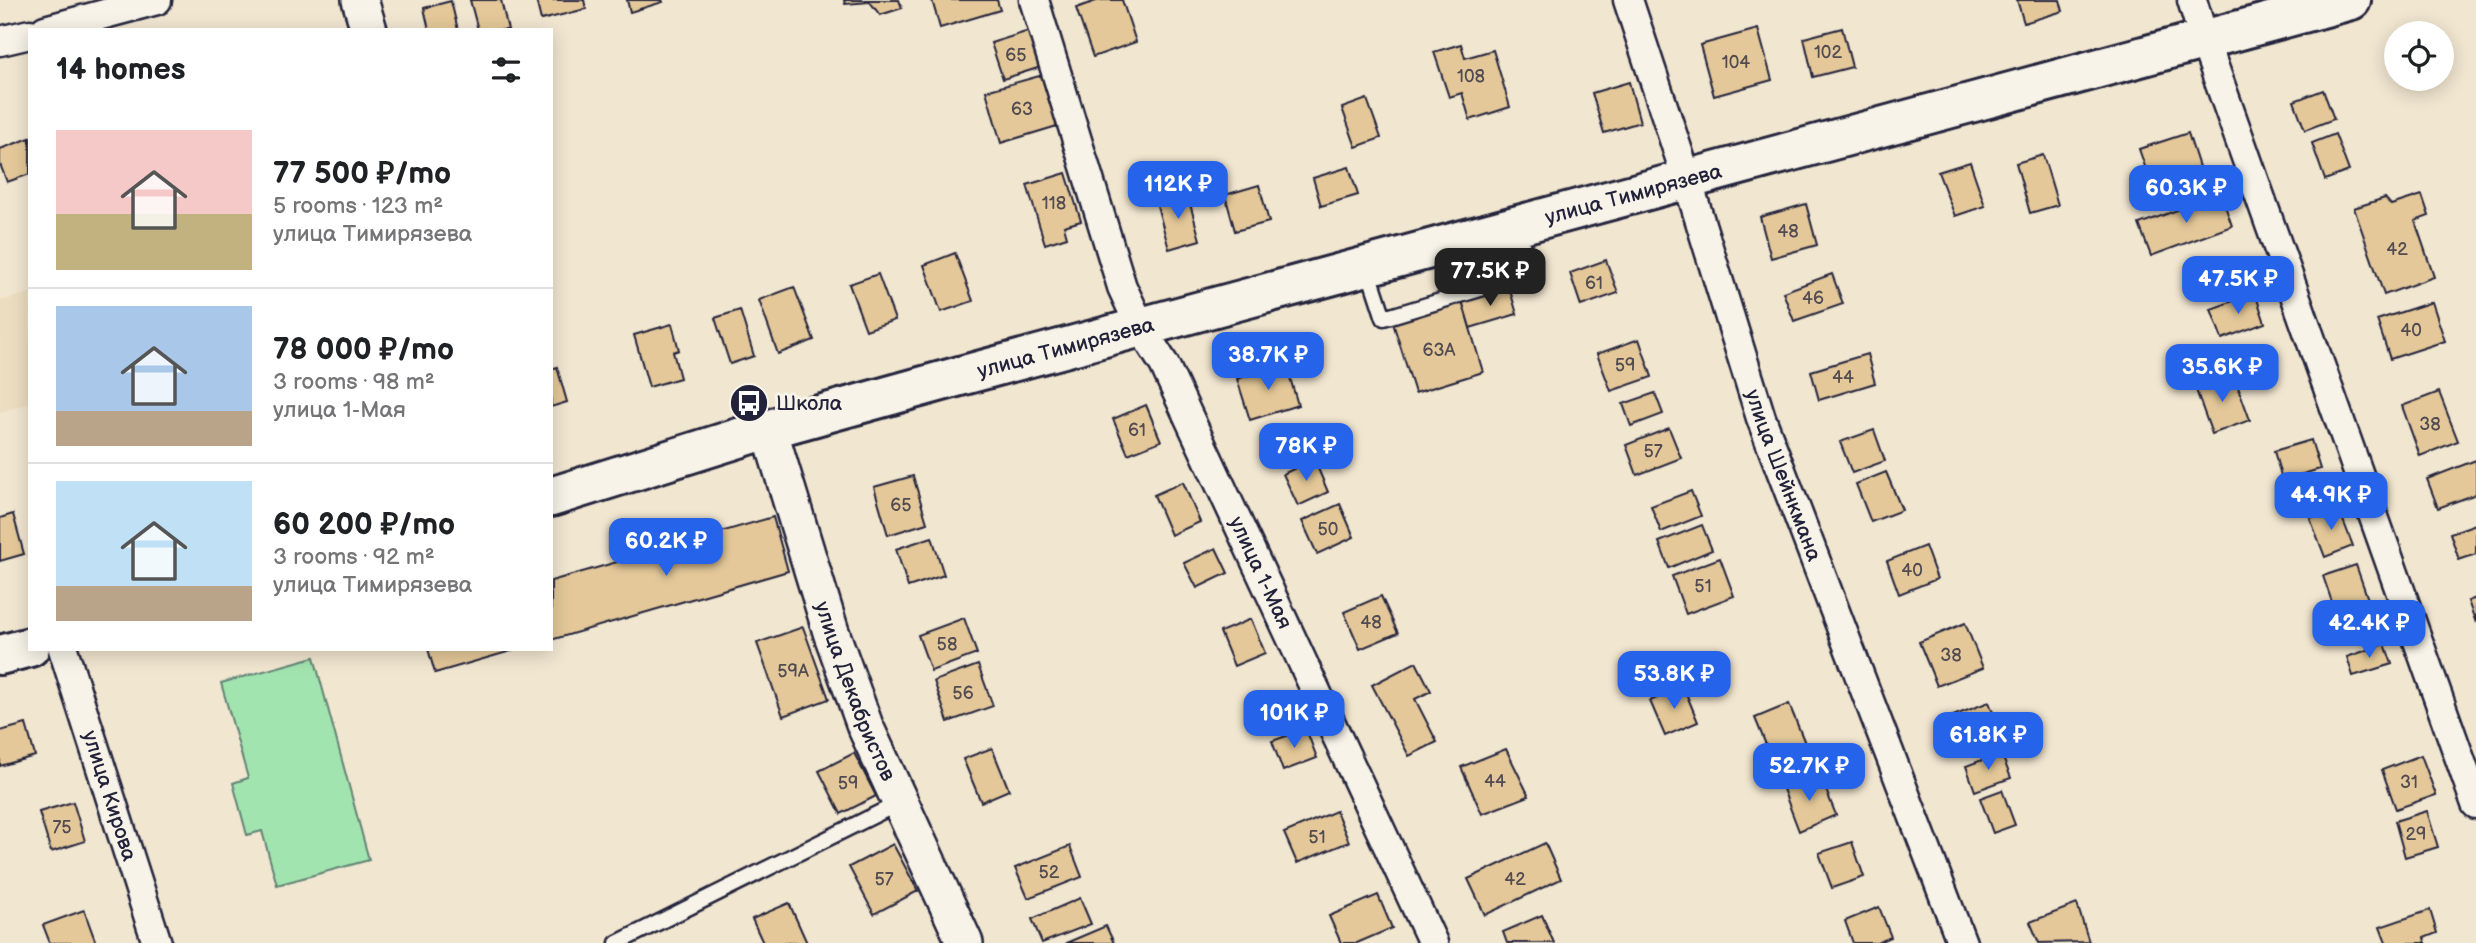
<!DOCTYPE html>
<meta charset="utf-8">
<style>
:root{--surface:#fff;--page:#f2f2f2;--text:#202124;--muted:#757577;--line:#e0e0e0;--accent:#2563eb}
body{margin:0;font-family:"Balsamiq Sans",sans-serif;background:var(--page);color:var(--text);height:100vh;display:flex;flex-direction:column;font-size:26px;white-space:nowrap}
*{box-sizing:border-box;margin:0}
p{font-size:23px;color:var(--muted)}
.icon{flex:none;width:38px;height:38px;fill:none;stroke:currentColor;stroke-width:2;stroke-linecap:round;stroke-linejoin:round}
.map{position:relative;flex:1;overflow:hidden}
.sheet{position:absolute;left:28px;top:28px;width:525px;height:623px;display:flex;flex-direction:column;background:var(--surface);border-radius:0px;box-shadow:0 4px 18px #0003}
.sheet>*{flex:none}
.fabs{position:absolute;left:2384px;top:21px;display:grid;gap:14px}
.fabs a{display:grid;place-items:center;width:70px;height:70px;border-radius:50%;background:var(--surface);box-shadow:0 4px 18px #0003;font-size:35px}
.price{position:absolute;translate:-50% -60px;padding:0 16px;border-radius:14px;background:var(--accent);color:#fff;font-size:23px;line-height:46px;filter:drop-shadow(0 2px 4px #0008)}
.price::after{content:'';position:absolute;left:50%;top:42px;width:21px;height:16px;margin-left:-10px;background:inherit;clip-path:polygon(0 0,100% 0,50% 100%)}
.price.active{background:#222;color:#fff}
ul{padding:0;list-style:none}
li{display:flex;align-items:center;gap:21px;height:175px;padding:0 28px}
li+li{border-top:2px solid var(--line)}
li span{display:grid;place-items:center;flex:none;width:196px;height:140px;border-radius:0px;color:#555}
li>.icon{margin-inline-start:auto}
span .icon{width:84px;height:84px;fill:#fffc;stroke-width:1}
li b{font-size:30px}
h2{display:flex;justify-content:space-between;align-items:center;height:84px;padding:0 28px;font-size:30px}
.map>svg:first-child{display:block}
.built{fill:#edddc0}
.green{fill:#a2e4af;stroke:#628375;stroke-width:2}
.building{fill:#e4c899;stroke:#22223b;stroke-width:2}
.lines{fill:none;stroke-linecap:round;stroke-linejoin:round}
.service-casing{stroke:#22223b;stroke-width:19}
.minor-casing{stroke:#22223b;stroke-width:33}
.tertiary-casing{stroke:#22223b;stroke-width:40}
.secondary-casing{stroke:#22223b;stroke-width:44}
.service{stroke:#f7f3e8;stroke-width:14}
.minor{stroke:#f7f3e8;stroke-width:28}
.tertiary{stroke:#f7f3e8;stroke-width:35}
.secondary{stroke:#f7f3e8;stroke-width:38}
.labels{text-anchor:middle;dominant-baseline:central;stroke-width:6;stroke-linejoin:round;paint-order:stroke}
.number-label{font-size:18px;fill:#524c52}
.street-label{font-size:21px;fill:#22223b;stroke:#f7f3e8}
.poi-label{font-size:21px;fill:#22223b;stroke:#f7f3e8;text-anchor:start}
</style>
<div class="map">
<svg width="2476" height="943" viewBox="0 0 2476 943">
<rect width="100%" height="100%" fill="#f1e6d0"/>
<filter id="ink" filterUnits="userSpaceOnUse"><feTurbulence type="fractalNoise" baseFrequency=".0143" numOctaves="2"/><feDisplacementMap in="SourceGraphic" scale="14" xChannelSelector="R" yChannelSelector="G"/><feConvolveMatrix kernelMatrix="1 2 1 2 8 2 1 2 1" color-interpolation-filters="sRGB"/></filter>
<g filter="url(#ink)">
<polygon class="built" points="30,293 30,403 0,412 0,301"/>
<polygon class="green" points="314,657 369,860 277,885 262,831 247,835 233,783 248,778 221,683"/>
<g class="building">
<polygon points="470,0 501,0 508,30 478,30"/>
<polygon points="536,0 584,0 586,9 541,20"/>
<polygon points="627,0 662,0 663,2 630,12"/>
<polygon points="844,0 899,0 902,8 880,15 870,2 845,4"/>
<polygon points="932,0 997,0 1000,10 940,28"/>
<polygon points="1099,0 1122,0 1136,42 1093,57 1076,8"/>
<polygon points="2017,0 2060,0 2063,11 2024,23"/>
<polygon points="451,1 458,30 429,30 424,8"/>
<polygon points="1842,28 1852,67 1813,77 1804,38"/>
<polygon points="1758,29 1772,80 1714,96 1700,45"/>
<polygon points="1029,31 1041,67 1003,79 991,43"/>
<polygon points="1461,44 1465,58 1493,50 1510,107 1470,120 1462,93 1449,97 1434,52"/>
<polygon points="1043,75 1057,126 1001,143 986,91"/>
<polygon points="1629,82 1640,122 1604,133 1592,93"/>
<polygon points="2323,90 2334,119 2305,130 2294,101"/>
<polygon points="1367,99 1381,138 1356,147 1342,108"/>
<polygon points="2188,133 2199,167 2151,184 2139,149"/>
<polygon points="2335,134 2349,171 2325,180 2312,143"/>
<polygon points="30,138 30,174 7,182 0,164 0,149"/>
<polygon points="2043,155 2058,205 2030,213 2016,163"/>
<polygon points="1970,162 1985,206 1955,216 1938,172"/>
<polygon points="1349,167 1358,195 1321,206 1313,178"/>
<polygon points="1066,173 1081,221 1064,226 1067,237 1045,244 1027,185"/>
<polygon points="1259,185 1269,222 1235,231 1225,195"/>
<polygon points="1187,193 1200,240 1169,249 1156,202"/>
<polygon points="2221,194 2232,226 2151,256 2139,224"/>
<polygon points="2422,195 2429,216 2415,221 2434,277 2384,295 2354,208 2385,198 2391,205"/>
<polygon points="1806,204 1817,245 1771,258 1760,217"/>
<polygon points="955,253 973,301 941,312 924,265"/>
<polygon points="1606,260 1618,293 1581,306 1570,273"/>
<polygon points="878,274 895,320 866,330 849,284"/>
<polygon points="1832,274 1843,304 1794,321 1783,292"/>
<polygon points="794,287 814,340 778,354 759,300"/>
<polygon points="1509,287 1517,314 1470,328 1462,301"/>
<polygon points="2255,293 2265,323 2222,339 2211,309"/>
<polygon points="1462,301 1483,372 1415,393 1393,323"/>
<polygon points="2432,302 2445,341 2390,359 2377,320"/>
<polygon points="740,310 754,356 730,364 715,318"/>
<polygon points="672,324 679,350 673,352 680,378 649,387 634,335"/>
<polygon points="1639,339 1652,377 1611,391 1597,354"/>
<polygon points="1867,354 1875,383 1819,400 1811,371"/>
<polygon points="1286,364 1298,405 1250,420 1237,379"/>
<polygon points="557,367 567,402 551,407 551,369"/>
<polygon points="2233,373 2250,420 2212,434 2195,387"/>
<polygon points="2439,392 2458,441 2420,456 2402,406"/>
<polygon points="1655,393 1663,414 1631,426 1623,404"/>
<polygon points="1146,405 1161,441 1128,454 1113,419"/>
<polygon points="1669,428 1681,458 1637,475 1626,445"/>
<polygon points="1874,430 1885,461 1852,473 1840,442"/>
<polygon points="2311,440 2320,469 2282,480 2274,451"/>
<polygon points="1314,459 1328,492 1298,506 1283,474"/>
<polygon points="2476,460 2476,494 2438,508 2427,479"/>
<polygon points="1886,472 1902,510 1871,522 1856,484"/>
<polygon points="913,476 927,523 888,535 874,487"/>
<polygon points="1183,482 1200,522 1171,535 1154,495"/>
<polygon points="1691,491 1701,516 1661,532 1651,506"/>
<polygon points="1340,504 1354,537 1317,554 1302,521"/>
<polygon points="2338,507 2353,546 2325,557 2310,518"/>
<polygon points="13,514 24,554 0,561 0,518"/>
<polygon points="773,517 788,571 551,640 551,581"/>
<polygon points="2476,524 2476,554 2459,560 2450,533"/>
<polygon points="1702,525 1712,550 1669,568 1659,542"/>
<polygon points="932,537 944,575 908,587 896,549"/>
<polygon points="1925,546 1937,579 1899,594 1887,561"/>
<polygon points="1216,548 1228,573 1197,588 1184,563"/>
<polygon points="1720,558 1734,596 1686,614 1672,576"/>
<polygon points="2356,565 2378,628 2345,640 2323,576"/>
<polygon points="1381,596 1398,633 1360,649 1344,612"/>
<polygon points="2476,598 2476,623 2468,601"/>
<polygon points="964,618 977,654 931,671 918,635"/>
<polygon points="1251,619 1265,653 1234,666 1220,632"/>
<polygon points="1965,623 1983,668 1937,686 1919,642"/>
<polygon points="803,627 829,699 783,716 757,643"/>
<polygon points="2385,644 2392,664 2353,676 2347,657"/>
<polygon points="428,649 518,649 435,673"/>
<polygon points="1416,662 1431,691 1415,699 1437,742 1409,756 1372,685"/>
<polygon points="978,665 993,706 948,722 934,681"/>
<polygon points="1683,686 1698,722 1665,736 1650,701"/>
<polygon points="1989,702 2002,735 1958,752 1945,719"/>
<polygon points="1789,704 1805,743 1771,757 1755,718"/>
<polygon points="26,724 35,756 0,766 0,731"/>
<polygon points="1306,729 1317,758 1283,771 1272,741"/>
<polygon points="992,748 1009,790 981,802 963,759"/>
<polygon points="1506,749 1529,796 1482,814 1461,767"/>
<polygon points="854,753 876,796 841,814 819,771"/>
<polygon points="2001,753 2011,778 1975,791 1966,766"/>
<polygon points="2421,755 2436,795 2396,809 2382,770"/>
<polygon points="1820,775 1836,815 1799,831 1783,789"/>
<polygon points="2002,790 2015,825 1993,833 1980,798"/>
<polygon points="73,802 85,841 51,852 39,812"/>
<polygon points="1336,811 1349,842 1297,863 1284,833"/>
<polygon points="2427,811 2438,847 2405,857 2395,821"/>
<polygon points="1852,842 1864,877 1832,888 1819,853"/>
<polygon points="1545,843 1561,879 1485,915 1468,879"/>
<polygon points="893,844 918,891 874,914 849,867"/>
<polygon points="1070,846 1082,877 1028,898 1015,868"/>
<polygon points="1378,895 1392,928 1357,943 1341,943 1329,916"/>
<polygon points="1080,898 1091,924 1042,943 1032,919"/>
<polygon points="789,903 807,943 763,943 752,919"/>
<polygon points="2077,904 2089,942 2039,943 2030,922"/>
<polygon points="1879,907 1891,937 1877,943 1853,943 1845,921"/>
<polygon points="84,910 96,943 50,943 43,925"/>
<polygon points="2430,910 2437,933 2424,938 2426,943 2386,943 2380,927"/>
<polygon points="1542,915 1554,943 1507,943 1503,932"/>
<polygon points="1106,926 1114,943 1066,943"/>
</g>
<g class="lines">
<g class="service-casing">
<g id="service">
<polyline points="1367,266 1384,318 1530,274 1517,226"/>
<polyline points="617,943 901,802"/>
</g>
</g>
<g class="minor-casing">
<g id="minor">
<path id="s1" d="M1034 0 1122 287 1141 328 1164 364 1433 943"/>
<path id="s2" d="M1628 0 1687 179 1761 418 1962 943"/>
<polyline points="2192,0 2204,39 2476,804"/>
<polyline points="45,30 157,0"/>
<polyline points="0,41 30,34"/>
<path id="s3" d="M63 649 157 943"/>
</g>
</g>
<g class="tertiary-casing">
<g id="tertiary">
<polyline points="360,0 369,30"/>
<path id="s4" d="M769 429 831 632 865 726 965 943"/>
</g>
</g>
<g class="secondary-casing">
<g id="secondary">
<path id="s5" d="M551 497 758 432 960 376 2351 0"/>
<polyline points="0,655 30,647"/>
</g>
</g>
<use href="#service" class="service"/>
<use href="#minor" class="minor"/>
<use href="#tertiary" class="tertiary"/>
<use href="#secondary" class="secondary"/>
</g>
</g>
<defs>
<g id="bus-disc" transform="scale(2.0125)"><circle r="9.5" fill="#22223b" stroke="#f7f3e8"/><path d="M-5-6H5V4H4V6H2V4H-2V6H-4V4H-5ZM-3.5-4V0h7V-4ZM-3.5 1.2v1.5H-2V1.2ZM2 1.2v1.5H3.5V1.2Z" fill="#fff"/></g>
</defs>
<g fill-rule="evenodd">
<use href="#bus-disc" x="749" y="403"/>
</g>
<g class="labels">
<g class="number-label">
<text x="1828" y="52">102</text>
<text x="1016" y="55">65</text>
<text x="1736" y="62">104</text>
<text x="1471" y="76">108</text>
<text x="1022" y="109">63</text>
<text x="1054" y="203">118</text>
<text x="1788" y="231">48</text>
<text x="2397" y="249">42</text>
<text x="1594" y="283">61</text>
<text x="1813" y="298">46</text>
<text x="2411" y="330">40</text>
<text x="1439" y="350">63А</text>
<text x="1625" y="365">59</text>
<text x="1843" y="377">44</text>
<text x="2430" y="424">38</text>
<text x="1137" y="430">61</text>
<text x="1653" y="451">57</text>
<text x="901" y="505">65</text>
<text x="1328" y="529">50</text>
<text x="1912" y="570">40</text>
<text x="1703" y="586">51</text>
<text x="1371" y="622">48</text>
<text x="947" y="644">58</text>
<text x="1951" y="655">38</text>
<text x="793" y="671">59А</text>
<text x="963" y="693">56</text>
<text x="1495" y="781">44</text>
<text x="2409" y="782">31</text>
<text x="848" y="783">59</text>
<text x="62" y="827">75</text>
<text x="2416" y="834">29</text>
<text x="1317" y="837">51</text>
<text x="1049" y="872">52</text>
<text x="884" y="879">57</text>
<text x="1515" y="879">42</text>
</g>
<g class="street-label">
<text stroke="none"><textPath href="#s5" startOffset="1124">улица Тимирязева</textPath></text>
<text stroke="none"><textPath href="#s5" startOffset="536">улица Тимирязева</textPath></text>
<text stroke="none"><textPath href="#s2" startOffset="500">улица Шейнкмана</textPath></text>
<text stroke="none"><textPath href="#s1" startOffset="618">улица 1-Мая</textPath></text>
<text stroke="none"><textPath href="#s4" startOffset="276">улица Декабристов</textPath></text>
<text stroke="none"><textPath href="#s3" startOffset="154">улица Кирова</textPath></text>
</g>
<g class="poi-label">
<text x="776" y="403">Школа</text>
</g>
</g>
</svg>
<div class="fabs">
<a><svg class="icon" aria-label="locate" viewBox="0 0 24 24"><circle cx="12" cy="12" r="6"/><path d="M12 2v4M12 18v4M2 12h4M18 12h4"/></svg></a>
</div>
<b class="price" style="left:1178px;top:221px">112K ₽</b>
<b class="price" style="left:2186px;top:225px">60.3K ₽</b>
<b class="price active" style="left:1490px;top:308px">77.5K ₽</b>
<b class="price" style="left:2238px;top:316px">47.5K ₽</b>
<b class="price" style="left:1268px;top:392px">38.7K ₽</b>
<b class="price" style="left:2222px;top:404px">35.6K ₽</b>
<b class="price" style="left:1306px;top:483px">78K ₽</b>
<b class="price" style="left:2331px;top:532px">44.9K ₽</b>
<b class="price" style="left:666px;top:578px">60.2K ₽</b>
<b class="price" style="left:2369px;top:660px">42.4K ₽</b>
<b class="price" style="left:1674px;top:711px">53.8K ₽</b>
<b class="price" style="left:1294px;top:750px">101K ₽</b>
<b class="price" style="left:1988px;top:772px">61.8K ₽</b>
<b class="price" style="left:1809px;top:803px">52.7K ₽</b>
<section class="sheet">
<h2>14 homes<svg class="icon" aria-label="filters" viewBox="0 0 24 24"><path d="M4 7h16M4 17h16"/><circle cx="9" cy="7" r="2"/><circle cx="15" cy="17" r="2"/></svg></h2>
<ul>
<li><span style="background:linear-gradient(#f6c9c9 60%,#c2b280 0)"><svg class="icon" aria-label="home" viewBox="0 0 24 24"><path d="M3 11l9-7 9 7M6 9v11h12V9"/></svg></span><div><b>77 500 ₽/mo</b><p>5 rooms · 123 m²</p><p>улица Тимирязева</p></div></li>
<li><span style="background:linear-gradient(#a9c7e8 75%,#b9a48a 0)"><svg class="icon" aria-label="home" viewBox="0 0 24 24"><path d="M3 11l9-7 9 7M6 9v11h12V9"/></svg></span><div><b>78 000 ₽/mo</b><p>3 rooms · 98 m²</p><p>улица 1-Мая</p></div></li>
<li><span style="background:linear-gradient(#bfe0f5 75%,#b9a48a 0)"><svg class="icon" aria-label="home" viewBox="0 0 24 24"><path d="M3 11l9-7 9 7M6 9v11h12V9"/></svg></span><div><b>60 200 ₽/mo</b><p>3 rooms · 92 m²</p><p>улица Тимирязева</p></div></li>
</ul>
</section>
</div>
